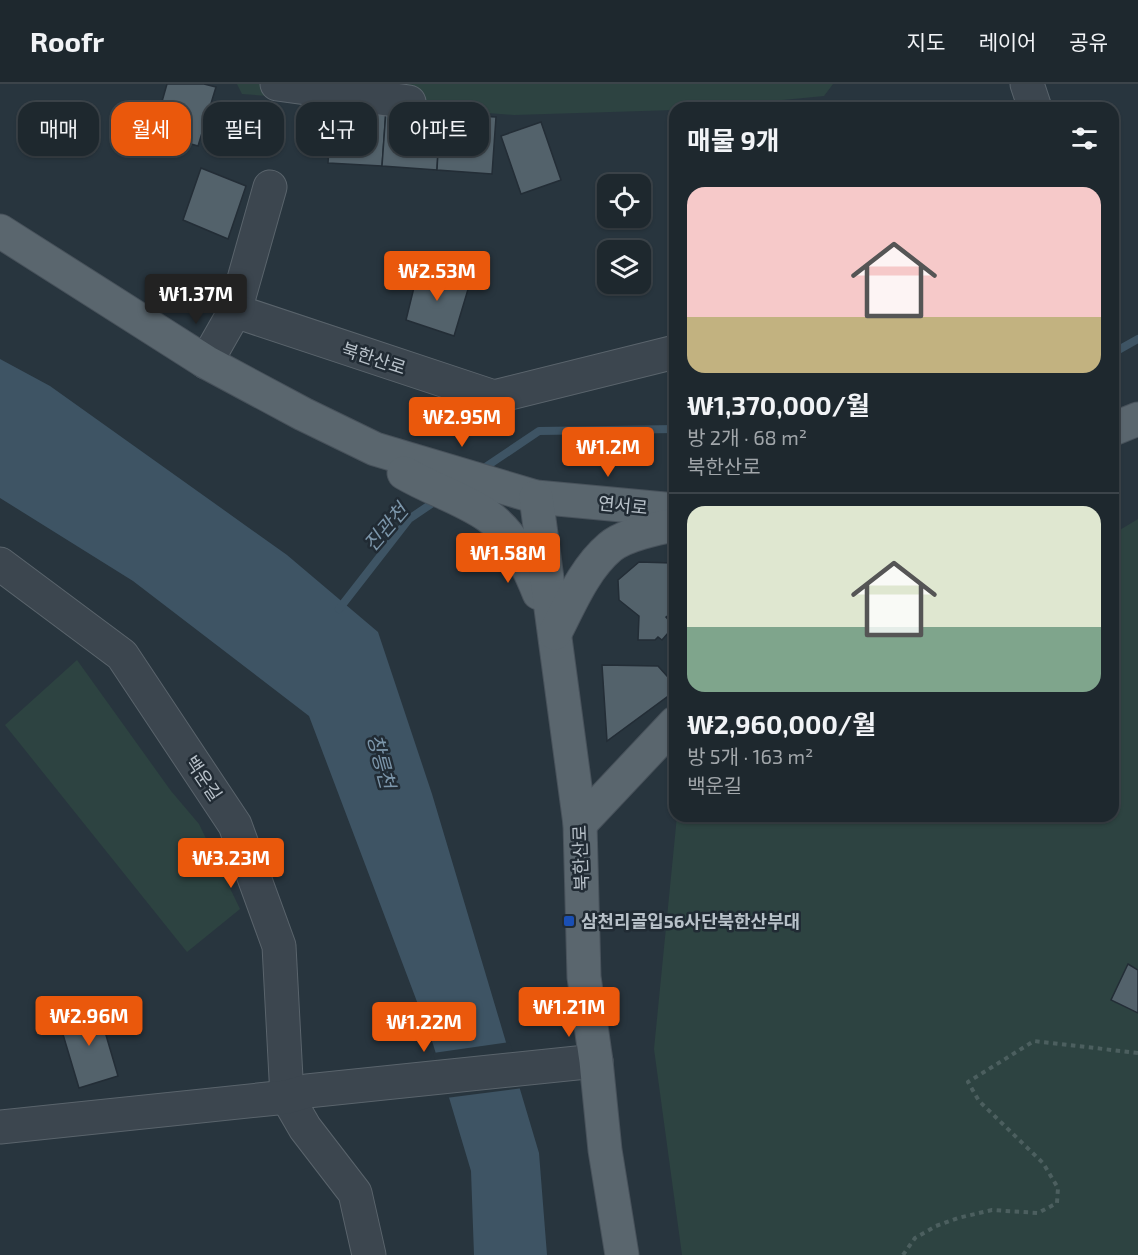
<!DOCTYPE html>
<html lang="ko">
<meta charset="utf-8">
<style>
:root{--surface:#1e282e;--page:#263036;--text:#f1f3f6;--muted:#a1a6aa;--line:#3c444a;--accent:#ea580c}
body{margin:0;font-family:"Exo 2","Noto Sans KR",sans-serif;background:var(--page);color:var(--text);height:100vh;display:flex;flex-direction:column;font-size:22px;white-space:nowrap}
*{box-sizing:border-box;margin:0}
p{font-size:20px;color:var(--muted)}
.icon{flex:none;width:33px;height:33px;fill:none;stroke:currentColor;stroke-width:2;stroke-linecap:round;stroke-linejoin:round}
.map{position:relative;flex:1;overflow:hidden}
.sheet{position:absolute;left:669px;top:18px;width:450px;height:720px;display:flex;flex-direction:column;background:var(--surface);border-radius:18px;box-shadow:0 2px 4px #0004,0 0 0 2px var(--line)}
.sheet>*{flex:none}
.top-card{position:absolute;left:18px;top:18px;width:561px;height:54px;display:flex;gap:12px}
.controls{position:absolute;left:597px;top:90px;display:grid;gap:12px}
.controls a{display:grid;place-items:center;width:54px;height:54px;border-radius:12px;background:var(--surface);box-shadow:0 2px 4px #0004,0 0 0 2px var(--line);font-size:30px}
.price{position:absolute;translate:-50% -51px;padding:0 14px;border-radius:6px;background:var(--accent);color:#fff;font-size:20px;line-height:39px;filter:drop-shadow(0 2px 3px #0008)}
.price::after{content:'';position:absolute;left:50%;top:36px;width:18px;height:14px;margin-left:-9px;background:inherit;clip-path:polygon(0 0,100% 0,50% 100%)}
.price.active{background:#222;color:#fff}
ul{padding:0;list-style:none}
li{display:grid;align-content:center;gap:12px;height:318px;padding:0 18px}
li+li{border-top:2px solid var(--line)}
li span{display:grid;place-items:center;height:186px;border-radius:18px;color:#555}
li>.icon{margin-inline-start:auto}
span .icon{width:108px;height:108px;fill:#fffc;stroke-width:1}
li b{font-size:26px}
h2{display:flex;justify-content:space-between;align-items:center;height:72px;padding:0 18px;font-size:26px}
.tag{padding:0 21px;border-radius:18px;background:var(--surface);box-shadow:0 2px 4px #0004,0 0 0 2px var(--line);font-size:21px;line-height:54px}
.tag.active{background:var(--accent);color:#fff}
header{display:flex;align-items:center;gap:36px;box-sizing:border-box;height:84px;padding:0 30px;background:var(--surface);border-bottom:2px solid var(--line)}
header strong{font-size:28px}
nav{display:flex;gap:33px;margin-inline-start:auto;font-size:21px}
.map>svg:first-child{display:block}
.green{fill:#2d4341}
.water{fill:#3e5464}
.pier{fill:#28353e}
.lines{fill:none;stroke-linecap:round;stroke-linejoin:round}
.stream{stroke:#3e5464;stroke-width:8}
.building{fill:#53626b;stroke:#232d36;stroke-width:1.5}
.minor-casing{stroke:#5a646c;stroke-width:35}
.major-casing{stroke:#48525b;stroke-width:35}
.path{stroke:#4c5f5f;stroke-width:4;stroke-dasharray:4.5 4.5;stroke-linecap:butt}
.minor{stroke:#3c464f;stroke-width:33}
.major{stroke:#5a666e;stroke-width:33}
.transit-dot{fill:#1a4fb4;stroke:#212b34;stroke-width:2}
.labels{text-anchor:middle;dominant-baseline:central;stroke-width:5;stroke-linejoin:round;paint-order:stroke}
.street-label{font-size:18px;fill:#b8c1c9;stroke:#212b34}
.poi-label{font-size:18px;font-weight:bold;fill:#b8c1c9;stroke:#212b34;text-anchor:start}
.water-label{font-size:20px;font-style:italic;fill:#7c96aa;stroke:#212b34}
</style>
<header>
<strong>Roofr</strong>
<nav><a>지도</a><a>레이어</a><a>공유</a></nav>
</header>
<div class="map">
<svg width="1138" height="1171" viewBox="0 0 1138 1171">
<rect width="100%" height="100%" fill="#28353e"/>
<g class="green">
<polygon points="237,0 833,0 824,12 700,24 675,24 675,26 514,31 242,10"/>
<polygon points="1138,435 1138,1171 682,1171 654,965 677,732 1113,732 1113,450"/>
<polygon points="77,576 171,707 199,740 240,825 187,868 5,641"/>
</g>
<polygon class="water" points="0,275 50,302 287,471 378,548 432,710 539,1069 547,1171 474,1171 471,1087 433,960 309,632 133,497 0,414"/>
<polygon class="pier" points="510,958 523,1004 446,1014 433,969"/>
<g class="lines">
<g class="stream">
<polyline points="1113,269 1138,255"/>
<polyline points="481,386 539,347 675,345"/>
<polyline points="339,525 409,435 437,416"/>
</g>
</g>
<g class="building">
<polygon points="167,0 204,0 216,3 198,62 153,49"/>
<polygon points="332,22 386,26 382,82 328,79"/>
<polygon points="386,26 440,30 437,86 382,82"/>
<polygon points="440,30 496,33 492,90 437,86"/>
<polygon points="541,38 561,96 521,110 501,52"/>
<polygon points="201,84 246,102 228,155 183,136"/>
<polygon points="419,183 469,202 454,252 406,236"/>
<polygon points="639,478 672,479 675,481 675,526 666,533 674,542 662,556 658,553 655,556 638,556 639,532 619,516 618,496"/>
<polygon points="602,581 658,582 675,601 675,607 607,657"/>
<polygon points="1128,880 1138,886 1138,929 1111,916"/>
<polygon points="105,920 103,941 118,992 79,1004 59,937"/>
</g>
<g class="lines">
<g class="minor-casing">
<g id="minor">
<polyline points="277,0 409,18"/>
<polyline points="1027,0 1035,24"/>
<polyline points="235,227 270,103"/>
<polyline points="206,278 235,227 494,313 675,268"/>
<polyline points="0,480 122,571 235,741 279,862 287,1013 305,1044 355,1109 369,1171"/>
<polyline points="0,1043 287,1013 307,1007 596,977"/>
</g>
</g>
<g class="major-casing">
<g id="major">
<polyline points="0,147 206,278 303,330 375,365 536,413 675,426"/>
<polyline points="1113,345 1138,335"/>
<path d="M404 389C431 405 462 414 488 432 513 450 528 481 539 509"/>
<polyline points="536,413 580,740 584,893 596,977 605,1066 622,1171"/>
<path d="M555 549C570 520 584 485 610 463 624 451 657 444 675 441"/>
<polyline points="580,740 675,639"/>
</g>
</g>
<polyline class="path" points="903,1171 915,1154 936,1142 958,1134 992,1126 1038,1129 1057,1119 1058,1104 1043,1079 979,1017 968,998 1034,957 1138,969"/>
<use href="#minor" class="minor"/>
<use href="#major" class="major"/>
</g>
<rect class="transit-dot" x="563" y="831" width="12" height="12" rx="3"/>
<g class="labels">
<g class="street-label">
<text transform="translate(374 274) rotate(18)">북한산로</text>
<text transform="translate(623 421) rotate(6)">연서로</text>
<text transform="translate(204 694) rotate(56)">백운길</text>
<text transform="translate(580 774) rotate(-92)">북한산로</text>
</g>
<g class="poi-label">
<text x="581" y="837">삼천리골입56사단북한산부대</text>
</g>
<g class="water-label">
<text transform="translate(385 443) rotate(-49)">진관천</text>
<text transform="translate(382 677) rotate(75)">창릉천</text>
</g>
</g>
</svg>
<div class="controls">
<a><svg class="icon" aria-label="locate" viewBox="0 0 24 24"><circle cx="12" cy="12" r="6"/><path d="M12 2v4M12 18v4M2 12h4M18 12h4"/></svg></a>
<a><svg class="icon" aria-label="layers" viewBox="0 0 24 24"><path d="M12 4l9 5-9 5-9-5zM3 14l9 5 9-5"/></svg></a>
</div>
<b class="price" style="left:437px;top:218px">₩2.53M</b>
<b class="price active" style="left:196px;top:241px">₩1.37M</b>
<b class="price" style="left:462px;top:364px">₩2.95M</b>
<b class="price" style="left:608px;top:394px">₩1.2M</b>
<b class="price" style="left:508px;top:500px">₩1.58M</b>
<b class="price" style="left:231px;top:805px">₩3.23M</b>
<b class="price" style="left:569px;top:954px">₩1.21M</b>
<b class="price" style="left:89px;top:963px">₩2.96M</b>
<b class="price" style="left:424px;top:969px">₩1.22M</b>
<div class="top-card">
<a class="tag">매매</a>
<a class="tag active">월세</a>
<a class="tag">필터</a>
<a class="tag">신규</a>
<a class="tag">아파트</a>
</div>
<section class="sheet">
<h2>매물 9개<svg class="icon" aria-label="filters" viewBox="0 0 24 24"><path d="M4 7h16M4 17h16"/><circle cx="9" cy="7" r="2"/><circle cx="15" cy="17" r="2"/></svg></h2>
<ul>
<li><span style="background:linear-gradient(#f6c9c9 70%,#c2b280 0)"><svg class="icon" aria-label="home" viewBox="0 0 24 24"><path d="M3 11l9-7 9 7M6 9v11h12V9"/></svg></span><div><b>₩1,370,000/월</b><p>방 2개 · 68 m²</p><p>북한산로</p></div></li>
<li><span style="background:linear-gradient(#dfe7d0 65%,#7fa58c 0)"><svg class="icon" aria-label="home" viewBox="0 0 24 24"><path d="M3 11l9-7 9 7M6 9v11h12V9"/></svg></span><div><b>₩2,960,000/월</b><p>방 5개 · 163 m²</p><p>백운길</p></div></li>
</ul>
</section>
</div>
